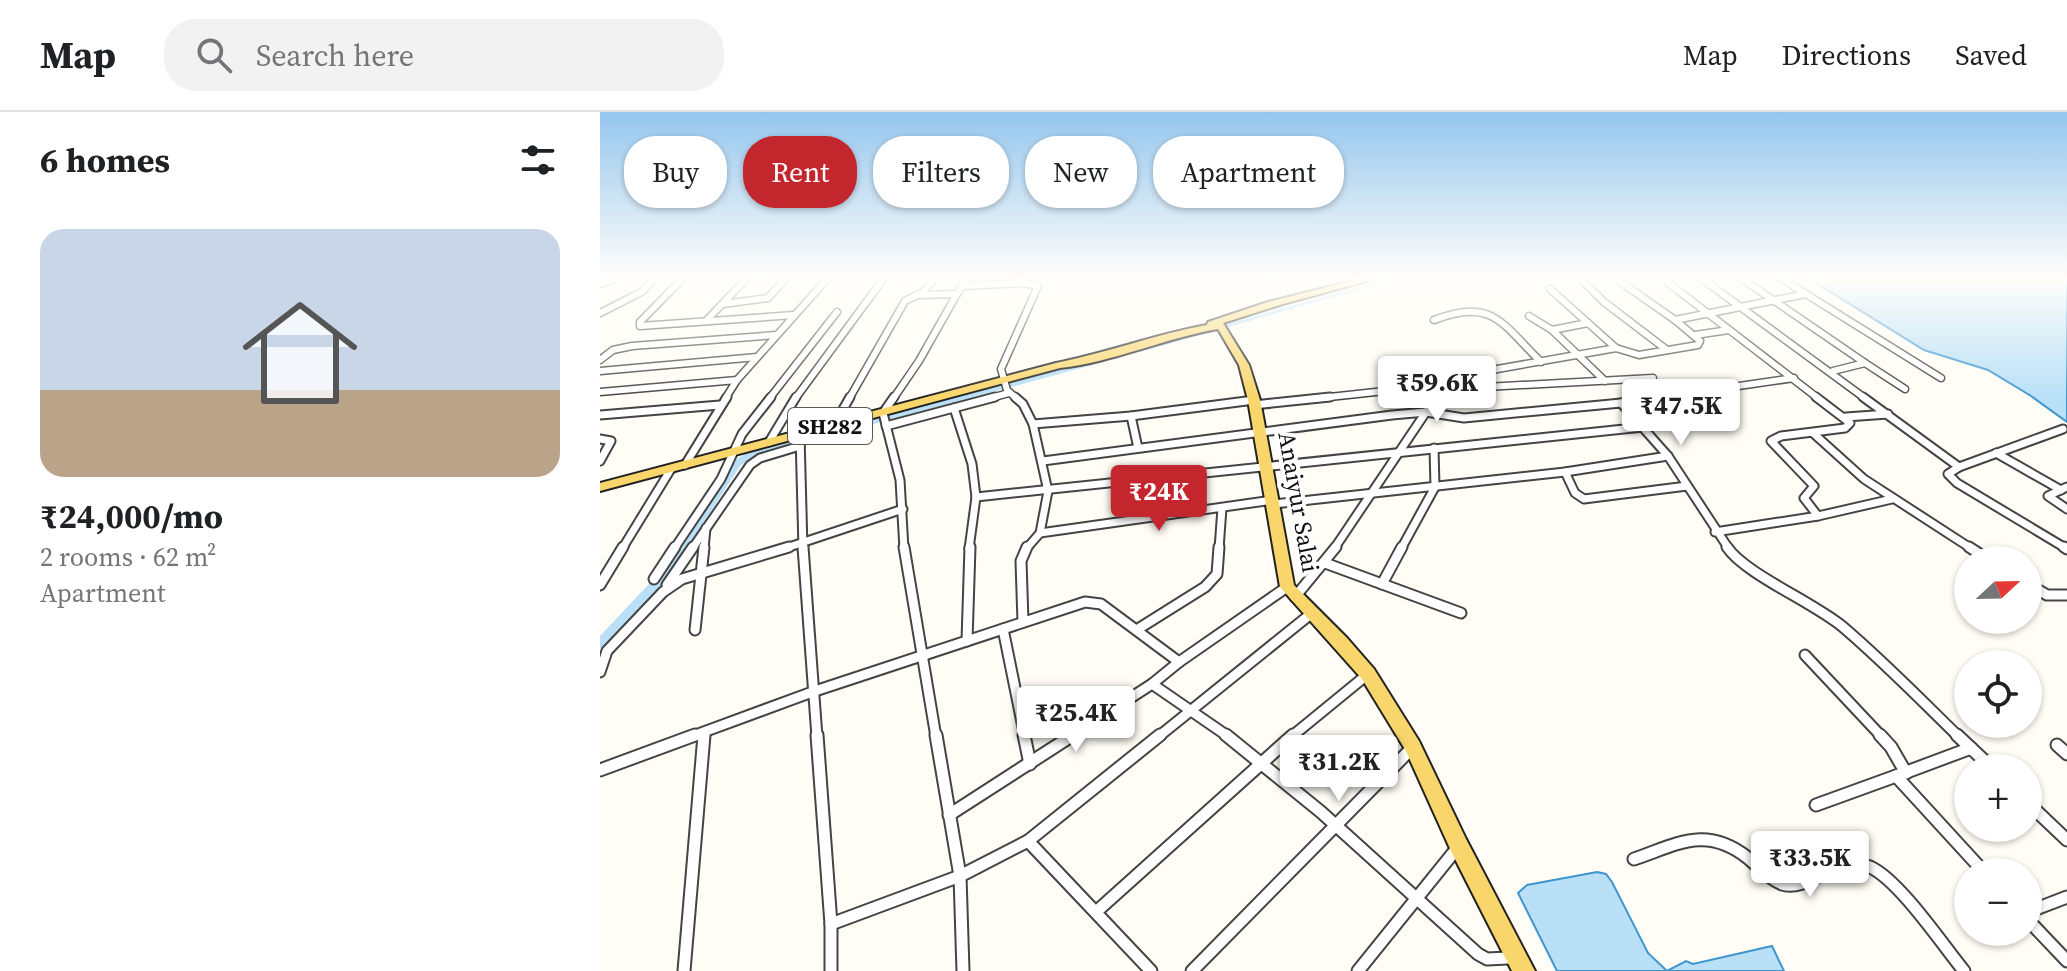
<!DOCTYPE html>
<meta charset="utf-8">
<style>
:root{--surface:#fff;--page:#f2f2f2;--text:#202124;--muted:#757577;--line:#e0e0e0;--accent:#c4262e}
body{margin:0;font-family:"Source Serif 4",serif;background:var(--page);color:var(--text);height:100vh;display:flex;flex-direction:column;font-size:30px;white-space:nowrap}
*{box-sizing:border-box;margin:0}
p{font-size:26px;color:var(--muted)}
.icon{flex:none;width:44px;height:44px;fill:none;stroke:currentColor;stroke-width:2;stroke-linecap:round;stroke-linejoin:round}
.map{position:relative;flex:1;overflow:hidden}
.details{display:flex;flex-direction:column;background:var(--surface);width:600px}
.details>*{flex:none}
.banner{position:absolute;left:24px;top:24px;width:760px;height:72px;display:flex;gap:16px}
.needle{width:52px;rotate:68deg}
.fabs{position:absolute;left:1354px;top:434px;display:grid;gap:16px}
.fabs a{display:grid;place-items:center;width:88px;height:88px;border-radius:50%;background:var(--surface);box-shadow:0 2px 6px #0004;font-size:40px}
.price{position:absolute;translate:-50% -68px;padding:0 18px;border-radius:8px;background:#fff;color:#222;font-size:26px;line-height:52px;filter:drop-shadow(0 2px 4px #0008)}
.price::after{content:'';position:absolute;left:50%;top:48px;width:24px;height:18px;margin-left:-12px;background:inherit;clip-path:polygon(0 0,100% 0,50% 100%)}
.price.selected{background:var(--accent);color:#fff}
ul{padding:0;list-style:none}
li{display:grid;align-content:center;gap:16px;height:424px;padding:0 40px}
li span{display:grid;place-items:center;height:248px;border-radius:24px;color:#555}
li>.icon{margin-inline-start:auto}
span .icon{width:144px;height:144px;fill:#fffc;stroke-width:1}
li b{font-size:34px}
h2{display:flex;justify-content:space-between;align-items:center;height:96px;padding:0 40px;font-size:34px}
.tag{padding:0 28px;border-radius:32px;background:var(--surface);box-shadow:0 2px 6px #0004;font-size:28px;line-height:72px}
.tag.selected{background:var(--accent);color:#fff}
header{display:flex;align-items:center;gap:48px;box-sizing:border-box;height:112px;padding:0 40px;background:var(--surface);border-bottom:2px solid var(--line)}
header strong{font-size:38px}
nav{display:flex;gap:44px;margin-inline-start:auto;font-size:28px}
.search{width:560px;height:72px;background:var(--page);display:flex;align-items:center;gap:20px;box-sizing:border-box;padding:0 28px;border-radius:32px;color:var(--muted);font-size:30px}
main{display:flex;flex:1;min-height:0}
.map>svg:first-child{display:block}
.water{fill:#b9e0f7;stroke:#3f96cf;stroke-width:2}
.lines{fill:none;stroke-linecap:round;stroke-linejoin:round}
.canal{fill:#b9e0f7;fill-rule:evenodd}
.minor-far3-casing{stroke:#444;stroke-width:9}
.minor-far2-casing{stroke:#444;stroke-width:11}
.minor-far1-casing{stroke:#444;stroke-width:13}
.minor-casing{stroke:#444;stroke-width:15}
.primary-casing{stroke:#222;stroke-width:4}
.minor-far3{stroke:#fff;stroke-width:6}
.minor-far2{stroke:#fff;stroke-width:7}
.minor-far1{stroke:#fff;stroke-width:9}
.minor{stroke:#fff;stroke-width:11}
.primary{fill:#f9d66b;fill-rule:evenodd}
.labels{text-anchor:middle;dominant-baseline:central;stroke-width:8;stroke-linejoin:round;paint-order:stroke}
.shield{fill:#fff;stroke:#585858;stroke-width:2}
.shield-label{font-size:22px;font-weight:bold;fill:#111}
.street-label{font-size:24px;fill:#111;stroke:#fff}
</style>
<header>
<strong>Map</strong>
<div class="search"><svg class="icon" aria-label="search" viewBox="0 0 24 24"><circle cx="10" cy="10" r="6"/><path d="M15 15l6 6"/></svg>Search here</div>
<nav><a>Map</a><a>Directions</a><a>Saved</a></nav>
</header>
<main>
<section class="details">
<h2>6 homes<svg class="icon" aria-label="filters" viewBox="0 0 24 24"><path d="M4 7h16M4 17h16"/><circle cx="9" cy="7" r="2"/><circle cx="15" cy="17" r="2"/></svg></h2>
<ul>
<li><span style="background:linear-gradient(#c9d6e8 65%,#b9a48a 0)"><svg class="icon" aria-label="home" viewBox="0 0 24 24"><path d="M3 11l9-7 9 7M6 9v11h12V9"/></svg></span><div><b>₹24,000/mo</b><p>2 rooms · 62 m²</p><p>Apartment</p></div></li>
</ul>
</section>
<div class="map">
<svg width="1467" height="859" viewBox="0 0 1467 859">
<rect width="100%" height="100%" fill="#fffdf5"/>
<g class="water">
<polygon points="1208,166 1467,166 1467,310 1431,284 1388,258 1324,238"/>
<polygon points="997,760 1006,762 1012,770 1048,841 1067,859 1086,849 1093,852 1172,834 1184,859 957,859 918,781 927,773"/>
</g>
<g class="lines">
<g class="canal">
<polygon points="791,166 802,166 540,240 534,240 533,238"/>
<polygon points="498,246 501,246 505,248 504,250 152,345 140,354 69,465 4,535 0,537 0,524 61,459 133,350 146,341"/>
</g>
<g class="minor-far3-casing">
<g id="minor-far3">
<polyline points="83,166 40,210 40,214 194,203"/>
<polyline points="980,166 1004,190 1067,238"/>
<polyline points="1015,166 1075,208"/>
<polyline points="1062,166 1219,287"/>
<polyline points="1101,166 1266,287"/>
<polyline points="1141,166 1265,251 1233,259"/>
<polyline points="0,172 16,166"/>
<polyline points="362,174 423,171 438,174 401,257 407,278 417,287"/>
<polyline points="950,177 1016,236"/>
<polyline points="1206,182 1341,266"/>
<polyline points="318,183 357,182"/>
<polyline points="123,192 168,186 186,166"/>
<polyline points="0,201 43,179 55,166"/>
<polyline points="929,204 952,218 1005,269"/>
<path d="M834 208C893 185 902 212 941 250"/>
<polyline points="106,209 147,166"/>
<polyline points="952,218 988,211"/>
<polyline points="1095,223 1129,218"/>
<polyline points="0,248 13,238 32,234 176,223"/>
<polyline points="1265,251 1305,277"/>
<polyline points="0,259 157,245"/>
<polyline points="0,280 137,268"/>
<polyline points="125,287 137,268 228,166"/>
<polyline points="169,287 237,200"/>
<polyline points="195,287 284,166"/>
<polyline points="249,287 305,189 323,180 335,166"/>
<polyline points="293,287 319,249 366,166"/>
<polyline points="387,287 409,281"/>
<polyline points="711,287 794,278 849,277 862,267 886,259 1016,236 1039,243 1098,233 1100,229 1075,208 1206,182 1181,166"/>
<polyline points="839,287 849,277 1053,266"/>
<polyline points="1050,287 1194,266"/>
</g>
</g>
<g class="minor-far2-casing">
<g id="minor-far2">
<polyline points="294,285 283,301 300,368 304,437"/>
<polyline points="415,285 423,292 433,312 448,379 440,421 426,437"/>
<polyline points="1263,285 1359,355 1463,317"/>
<polyline points="1021,291 1064,285"/>
<polyline points="654,293 730,285"/>
<polyline points="354,296 372,352 376,385 369,437"/>
<polyline points="0,303 120,293"/>
<polyline points="531,304 538,336"/>
<polyline points="1246,305 1288,302"/>
<polyline points="433,312 531,304 654,288"/>
<polyline points="234,313 250,285"/>
<polyline points="286,314 395,285"/>
<polyline points="1213,321 1264,367 1372,437"/>
<polyline points="200,323 203,437"/>
<polyline points="0,327 11,329 0,349"/>
<polyline points="169,330 196,285"/>
<polyline points="1396,341 1461,378"/>
<polyline points="443,349 792,303 826,300 864,306 1021,291 1068,344 1129,437"/>
<polyline points="85,353 127,285"/>
<polyline points="1359,355 1348,362 1357,371 1467,437"/>
<polyline points="965,360 975,381 984,387 1087,374"/>
<polyline points="1467,375 1448,384 1467,397"/>
<polyline points="376,385 1043,315"/>
<polyline points="674,392 965,360 1068,344"/>
<polyline points="1218,404 1292,387"/>
<polyline points="1115,420 1218,404 1204,386 1214,374 1171,329 1181,324 1245,316 1250,311 1216,285"/>
<polyline points="440,421 673,388"/>
<polyline points="22,437 71,357"/>
<polyline points="74,437 121,367 142,322 171,285"/>
<polyline points="92,437 150,353 160,346 200,334"/>
<polyline points="104,437 106,416"/>
<polyline points="183,437 303,397"/>
<polyline points="619,437 622,396"/>
<polyline points="734,437 826,300 841,285"/>
<polyline points="801,437 835,375 834,336"/>
</g>
</g>
<g class="minor-far1-casing">
<g id="minor-far1">
<polyline points="203,435 217,625"/>
<polyline points="304,435 336,625"/>
<path d="M1127 435C1145 462 1213 490 1243 515 1283 549 1321 588 1359 625"/>
<polyline points="1369,435 1389,448"/>
<polyline points="1464,435 1467,437"/>
<polyline points="725,451 861,501"/>
<polyline points="54,467 75,435"/>
<polyline points="782,472 802,435"/>
<polyline points="1428,472 1447,483 1467,483"/>
<polyline points="0,473 23,435"/>
<polyline points="67,473 93,435"/>
<polyline points="695,485 736,435"/>
<polyline points="423,510 421,449 427,435"/>
<polyline points="403,517 425,625"/>
<polyline points="538,517 605,475 617,462 619,435"/>
<polyline points="95,518 104,435"/>
<polyline points="367,529 370,435"/>
<polyline points="1205,543 1282,625"/>
<polyline points="0,560 7,539 63,480 82,467 189,435"/>
<polyline points="552,572 629,625"/>
<polyline points="90,625 215,579 485,490 501,492 579,550 687,475"/>
<polyline points="104,625 104,621"/>
<polyline points="470,625 552,572 579,550"/>
<polyline points="558,625 712,501"/>
<polyline points="691,625 768,562"/>
</g>
</g>
<g class="minor-casing">
<g id="minor">
<polyline points="217,623 231,812 231,859"/>
<polyline points="336,623 360,764 363,859"/>
<polyline points="424,623 430,652"/>
<polyline points="626,623 721,700 878,842 887,847 908,846"/>
<polyline points="1280,623 1291,635 1306,661"/>
<polyline points="1357,623 1392,656"/>
<polyline points="1457,633 1467,642"/>
<polyline points="1371,636 1296,664 1384,760"/>
<polyline points="0,658 95,623"/>
<polyline points="1428,691 1467,728"/>
<polyline points="1216,693 1296,664"/>
<polyline points="349,703 473,623"/>
<polyline points="428,729 551,859"/>
<path d="M1034 747C1078 732 1106 713 1148 746 1159 755 1169 767 1182 772 1199 778 1219 762 1234 756 1246 752 1258 750 1270 755 1299 768 1342 832 1364 859"/>
<polyline points="497,799 693,623"/>
<polyline points="1428,800 1467,785"/>
<polyline points="1428,808 1467,849"/>
<polyline points="231,812 360,764 428,729 560,623"/>
<polyline points="84,859 104,623"/>
<polyline points="592,859 813,635"/>
<polyline points="758,859 858,735"/>
</g>
</g>
<g class="primary-casing">
<path id="primary" d="M763 166H778L683 192 623 211 649 253 660 288 694 473 747 526 774 557 819 629 866 727 935 859H912L852 741 806 639 762 567 680 475 648 288 639 253 618 217C565 226 514 250 460 256L0 379V371L456 251C507 241 556 222 607 213L608 210 668 190Z"/>
</g>
<use href="#minor-far3" class="minor-far3"/>
<use href="#minor-far2" class="minor-far2"/>
<use href="#minor-far1" class="minor-far1"/>
<use href="#minor" class="minor"/>
<use href="#primary" class="primary"/>
</g>
<linearGradient id="sky" x2="0" y2="1"><stop stop-color="#95c6ee"/><stop offset="0.58" stop-color="#fffefa"/><stop offset="1" stop-color="#fffefa" stop-opacity="0"/></linearGradient>
<rect width="1467" height="286" fill="url(#sky)"/>
<g class="labels">
<rect class="shield" x="188" y="296" width="84" height="36" rx="6"/>
<g class="shield-label">
<text x="230" y="314">SH282</text>
</g>
<g class="street-label">
<text transform="translate(699 390) rotate(80)">Anaiyur Salai</text>
</g>
</g>
</svg>
<div class="fabs">
<a><svg class="needle" viewBox="-14 -14 28 28"><path d="M0-13l5 13h-10z" fill="#e53935"/><path d="M0 13l5-13h-10z" fill="#757577"/></svg></a>
<a><svg class="icon" aria-label="locate" viewBox="0 0 24 24"><circle cx="12" cy="12" r="6"/><path d="M12 2v4M12 18v4M2 12h4M18 12h4"/></svg></a>
<a>+</a>
<a>−</a>
</div>
<b class="price" style="left:837px;top:312px">₹59.6K</b>
<b class="price" style="left:1081px;top:335px">₹47.5K</b>
<b class="price selected" style="left:559px;top:421px">₹24K</b>
<b class="price" style="left:476px;top:642px">₹25.4K</b>
<b class="price" style="left:739px;top:691px">₹31.2K</b>
<b class="price" style="left:1210px;top:787px">₹33.5K</b>
<div class="banner">
<a class="tag">Buy</a>
<a class="tag selected">Rent</a>
<a class="tag">Filters</a>
<a class="tag">New</a>
<a class="tag">Apartment</a>
</div>
</div>
</main>
